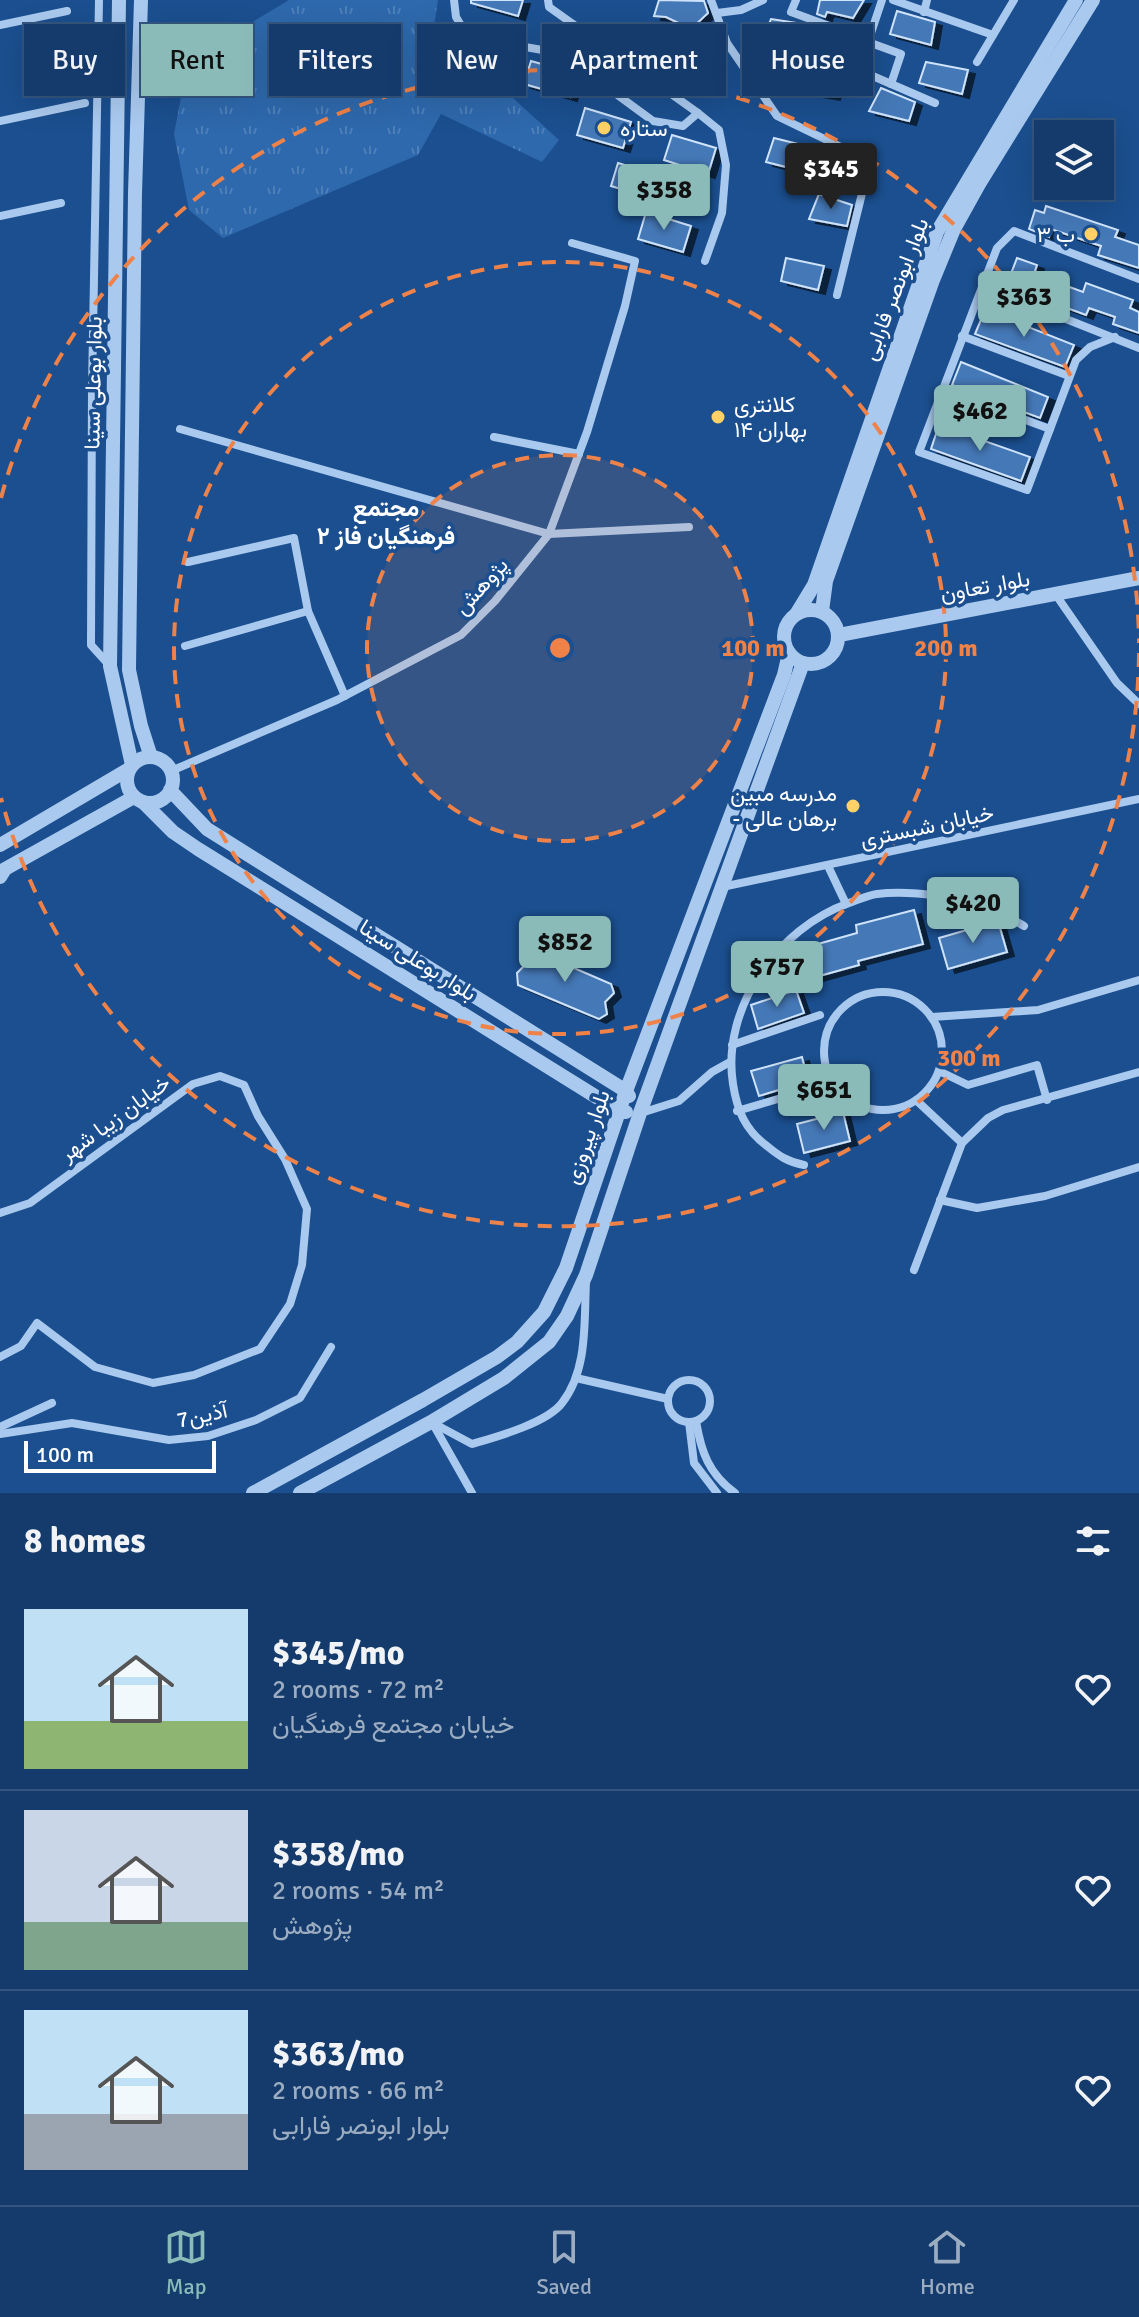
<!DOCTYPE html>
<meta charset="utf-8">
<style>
:root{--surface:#143b6b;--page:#1d4271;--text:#f1f3f6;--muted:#9dadc1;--line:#33557e;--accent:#8bbbb9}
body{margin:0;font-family:Signika,Vazirmatn,sans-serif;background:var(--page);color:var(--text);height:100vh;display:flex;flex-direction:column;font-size:30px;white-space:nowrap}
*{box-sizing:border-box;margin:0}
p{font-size:26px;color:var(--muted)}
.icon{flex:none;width:44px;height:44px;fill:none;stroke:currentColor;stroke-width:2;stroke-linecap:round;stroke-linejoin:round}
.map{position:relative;height:1493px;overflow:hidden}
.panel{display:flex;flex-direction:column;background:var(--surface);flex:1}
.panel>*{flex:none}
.hud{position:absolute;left:24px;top:24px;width:1092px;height:72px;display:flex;gap:16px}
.tools{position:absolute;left:1034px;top:120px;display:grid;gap:16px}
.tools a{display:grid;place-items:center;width:80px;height:80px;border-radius:0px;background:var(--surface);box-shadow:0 8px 32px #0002,0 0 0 2px var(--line);font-size:40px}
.scale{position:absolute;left:24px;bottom:20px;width:192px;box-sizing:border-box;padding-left:8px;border:4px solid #fff;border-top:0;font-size:22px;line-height:28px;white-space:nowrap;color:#fff;-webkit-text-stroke:6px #1b4f8f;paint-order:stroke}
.price{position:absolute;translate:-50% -68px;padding:0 18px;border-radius:8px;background:var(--accent);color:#111;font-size:26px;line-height:52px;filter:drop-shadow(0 2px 4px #0008)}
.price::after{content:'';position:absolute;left:50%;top:48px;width:24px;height:18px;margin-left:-12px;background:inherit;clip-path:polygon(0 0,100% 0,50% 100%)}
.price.on{background:#222;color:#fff}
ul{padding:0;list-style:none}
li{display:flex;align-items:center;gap:24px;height:200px;padding:0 24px}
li+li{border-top:2px solid var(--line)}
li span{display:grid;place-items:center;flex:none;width:224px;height:160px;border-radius:0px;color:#555}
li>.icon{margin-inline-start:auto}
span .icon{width:96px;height:96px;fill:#fffc;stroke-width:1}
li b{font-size:34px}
h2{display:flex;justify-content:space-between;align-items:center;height:96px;padding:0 24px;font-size:34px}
.tag{padding:0 28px;border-radius:0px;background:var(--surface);box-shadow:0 8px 32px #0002,0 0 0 2px var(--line);font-size:28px;line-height:72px}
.tag.on{background:var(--accent);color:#111}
.dock{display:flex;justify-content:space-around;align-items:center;height:112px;border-top:2px solid var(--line);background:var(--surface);font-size:22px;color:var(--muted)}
.dock a{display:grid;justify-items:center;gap:4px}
.dock .on{color:var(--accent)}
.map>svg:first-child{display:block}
.park{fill:url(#park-tufts)}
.building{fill:#4478b7;stroke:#cfe3fa;stroke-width:2;filter:url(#shadow)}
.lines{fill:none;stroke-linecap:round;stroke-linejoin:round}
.minor{stroke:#a9c9ee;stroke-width:8}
.tertiary{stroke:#a9c9ee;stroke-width:14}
.ring{fill:none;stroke:#ee8249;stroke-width:4;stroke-dasharray:14 10}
.poi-dot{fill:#ffd166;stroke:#1b4f8f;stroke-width:3}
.labels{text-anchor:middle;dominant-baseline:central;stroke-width:7;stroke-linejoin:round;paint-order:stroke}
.poi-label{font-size:22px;fill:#fff;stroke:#1b4f8f;text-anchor:start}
.street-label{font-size:22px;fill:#fff;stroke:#1b4f8f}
.neighbourhood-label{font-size:24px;font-weight:bold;fill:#fff;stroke:#1b4f8f}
.centre{fill:#ee8249;stroke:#1b4f8f;stroke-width:4}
.ring-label{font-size:24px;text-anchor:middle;font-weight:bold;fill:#ee8249;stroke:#1b4f8f;stroke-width:7;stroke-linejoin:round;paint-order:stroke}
</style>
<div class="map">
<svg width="1139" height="1493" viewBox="0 0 1139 1493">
<defs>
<pattern id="park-tufts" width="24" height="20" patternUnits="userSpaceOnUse" patternTransform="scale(2)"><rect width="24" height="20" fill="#2e69ad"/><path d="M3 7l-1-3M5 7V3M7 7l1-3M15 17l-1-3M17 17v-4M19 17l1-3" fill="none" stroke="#4d80b9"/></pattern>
<filter id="shadow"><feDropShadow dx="7" dy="4" stdDeviation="0" flood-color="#0009"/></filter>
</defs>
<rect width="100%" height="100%" fill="#1b4f8f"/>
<polygon class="park" points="289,0 438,0 434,26 559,140 542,162 441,114 418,155 223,238 189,210 174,134 182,92 206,50"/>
<g class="building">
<polygon points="471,0 523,0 518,16 471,3"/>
<polygon points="659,0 704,1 708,13 691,29 666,17 654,16"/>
<polygon points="820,0 864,0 853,18 827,12 825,17 817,14"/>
<polygon points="897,11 935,22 931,45 890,34"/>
<polygon points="771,19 803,24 819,30 809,48 764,36"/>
<polygon points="531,61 577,74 570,97 524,84"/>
<polygon points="926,62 968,70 962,94 919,83"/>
<polygon points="800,65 841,76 833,96 786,88"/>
<polygon points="881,88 915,102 909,121 869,111"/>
<polygon points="585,108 631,122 623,148 577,135"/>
<polygon points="672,135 716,148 708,174 664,160"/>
<polygon points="774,138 818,149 810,173 766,162"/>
<polygon points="618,163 661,176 654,199 611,186"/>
<polygon points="819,194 852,205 847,226 809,219"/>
<polygon points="1046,206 1118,230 1115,237 1139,245 1139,268 1098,255 1101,246 1051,229 1049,237 1029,229 1035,210 1044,213"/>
<polygon points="646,212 691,226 683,252 638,239"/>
<polygon points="786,258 824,266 818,290 781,281"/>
<polygon points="1017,258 1037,265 1034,274 1083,292 1086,283 1133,300 1130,308 1139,312 1139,333 1113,324 1115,317 1089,308 1086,315 1015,289 1018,282 1009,279"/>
<polygon points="985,310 1074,345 1065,367 975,334"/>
<polygon points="961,362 1048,397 1040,418 952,385"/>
<polygon points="939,425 1030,457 1021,481 931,449"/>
<polygon points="914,910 923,944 858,961 859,965 794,983 786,953 857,933 856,925"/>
<polygon points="998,921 1007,952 948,969 939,938"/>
<polygon points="530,949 611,984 614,993 605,1002 607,1014 599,1019 518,985 517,973 525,965 522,956"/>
<polygon points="796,990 804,1013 758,1029 751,1005"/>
<polygon points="802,1057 808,1081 759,1096 751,1071"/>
<polygon points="843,1112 850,1141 804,1153 797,1124"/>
</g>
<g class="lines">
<g class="minor">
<polyline points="99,0 92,389 91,645 110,666"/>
<polyline points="454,0 456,17 468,37 548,51 578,66 653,121 683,126 698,113"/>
<polyline points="548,0 549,7 698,113 719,130 726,165 722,213 705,261"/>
<polyline points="711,0 727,43 777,116 870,161 837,295"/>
<polyline points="796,0 791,12 851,34 838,61 935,103"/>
<polyline points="882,0 868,42 901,54 891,84"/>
<polyline points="893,0 993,35"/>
<polyline points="924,12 927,0"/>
<polyline points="717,13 741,10 763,0"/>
<polyline points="0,25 67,11"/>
<polyline points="977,62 1014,0"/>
<polyline points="0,121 85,103"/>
<polyline points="0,216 61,203"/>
<polyline points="983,286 1139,348"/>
<polyline points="962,336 1069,376"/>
<polyline points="1115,337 1090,347 1076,360 1027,490 919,452 997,248 1014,231 1139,279"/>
<polyline points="942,389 1050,429"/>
<polyline points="180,429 549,534 689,527"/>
<polyline points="494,437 579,454"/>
<polyline points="188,562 294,538 308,611"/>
<polyline points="1056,595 1117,683 1139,704"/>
<polyline points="185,646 308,611 345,696"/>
<polyline points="171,771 337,700 461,635 495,601 549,534 587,432 625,306 635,261 572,243"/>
<polyline points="828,866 846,904"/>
<polyline points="722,887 1139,799"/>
<circle cx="883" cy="1051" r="59"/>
<polyline points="932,1017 1038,1010 1139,980"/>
<polyline points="732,1045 820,1015"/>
<polyline points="939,1071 968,1085 1037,1065 1047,1100"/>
<polyline points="916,1100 962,1143"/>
<polyline points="737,1111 833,1083"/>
<polyline points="641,1113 679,1101 712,1072 730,1062"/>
<path d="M804 1165C788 1162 779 1156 767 1146 745 1130 737 1110 733 1084 721 1008 778 928 849 903 858 900 868 895 877 894 908 890 971 897 998 911 1007 915 1015 921 1024 926"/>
<polyline points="940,1200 977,1208 1045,1196 1139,1167"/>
<polyline points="0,1213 30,1203 193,1084 220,1076 244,1085 258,1116 285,1159 307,1209 302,1265 290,1304 260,1349 194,1375 153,1383 95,1367 37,1323 21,1346 0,1357"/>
<polyline points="914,1270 962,1143 988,1118 1003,1110 1139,1072"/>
<polyline points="576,1378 668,1399"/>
<circle cx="689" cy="1401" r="21"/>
<path d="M696 1421C701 1452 709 1474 735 1493"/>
<path d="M431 1422 472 1444C496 1437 547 1423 562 1403 588 1370 584 1322 586 1282"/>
<polyline points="689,1422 694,1463 717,1493"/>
<polyline points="433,1424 472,1493"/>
<polyline points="0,1427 52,1403"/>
<polyline points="0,1434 72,1423 169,1440 208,1436 256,1420 300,1398 331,1347"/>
</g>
<g class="tertiary">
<polyline points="119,0 110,666 132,765"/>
<polyline points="141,0 135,193 129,670 141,726 151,757"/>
<circle cx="811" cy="637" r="27"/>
<polyline points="822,611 826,581 933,280 954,229 979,184 1093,0"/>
<polyline points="797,613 814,585 937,232 1076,0"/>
<polyline points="839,635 1139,578"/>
<circle cx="150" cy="780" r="23"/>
<polyline points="170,790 207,829 626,1091 629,1096"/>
<polyline points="143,802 173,832 198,849 619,1111 626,1112"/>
<polyline points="0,845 129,769"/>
<polyline points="0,877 5,869 134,797"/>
<polyline points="253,1493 423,1400 497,1357 517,1342 544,1312 566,1268 626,1091 784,675 789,653"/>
<polyline points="300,1493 431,1422 504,1378 549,1342 567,1316 586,1275 640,1113 803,663"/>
</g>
</g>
<circle cx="560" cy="648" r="193" fill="#ee8249" fill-opacity=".12"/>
<g class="ring">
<circle cx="560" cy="648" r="193"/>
<circle cx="560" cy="648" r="386"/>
<path d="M1139 653A579 579 0 0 1 1 798M1 498A579 579 0 0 1 1139 643"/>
</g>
<g class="poi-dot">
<circle cx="604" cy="128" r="8"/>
<circle cx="1091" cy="234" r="8"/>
<circle cx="718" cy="417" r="8"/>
<circle cx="853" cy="806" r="8"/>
</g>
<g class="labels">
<g class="poi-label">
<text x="620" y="128">ستاره</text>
<text x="1075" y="234" text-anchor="end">ب ۳</text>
<text x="734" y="404">کلانتری<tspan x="734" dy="25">۱۴ بهاران</tspan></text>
<text x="837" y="793" text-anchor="end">مدرسه مبین<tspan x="837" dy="25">- برهان عالی</tspan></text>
</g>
<g class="street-label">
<text transform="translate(895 289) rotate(-69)">بلوار ابونصر فارابی</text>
<text transform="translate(93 383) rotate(-89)">بلوار بوعلی سینا</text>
<text transform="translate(481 586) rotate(-48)">پژوهش</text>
<text transform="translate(985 586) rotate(-10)">بلوار تعاون</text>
<text transform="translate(927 826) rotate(-12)">خیابان شبستری</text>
<text transform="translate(418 960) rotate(32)">بلوار بوعلی سینا</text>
<text transform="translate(115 1118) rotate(-36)">خیابان زیبا شهر</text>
<text transform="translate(587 1137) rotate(-71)">بلوار پیروزی</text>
<text transform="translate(202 1415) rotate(-12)">آذین7</text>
</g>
<g class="neighbourhood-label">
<text x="386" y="508">مجتمع<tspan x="386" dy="28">فرهنگیان فاز ۲</tspan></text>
</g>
</g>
<circle cx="560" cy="648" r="12" class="centre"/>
<g class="ring-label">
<text x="753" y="656">100 m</text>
<text x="946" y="656">200 m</text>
<text x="969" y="1066">300 m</text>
</g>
</svg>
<div class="tools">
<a><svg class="icon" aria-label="layers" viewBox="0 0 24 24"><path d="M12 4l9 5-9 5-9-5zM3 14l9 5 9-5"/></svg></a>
</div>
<div class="scale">100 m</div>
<b class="price on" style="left:831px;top:211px">$345</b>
<b class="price" style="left:664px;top:232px">$358</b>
<b class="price" style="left:1024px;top:339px">$363</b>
<b class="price" style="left:980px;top:453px">$462</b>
<b class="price" style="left:973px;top:945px">$420</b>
<b class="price" style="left:565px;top:984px">$852</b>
<b class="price" style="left:777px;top:1009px">$757</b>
<b class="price" style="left:824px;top:1132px">$651</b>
<div class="hud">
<a class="tag">Buy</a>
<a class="tag on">Rent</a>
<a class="tag">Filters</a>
<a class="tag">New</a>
<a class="tag">Apartment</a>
<a class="tag">House</a>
</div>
</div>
<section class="panel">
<h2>8 homes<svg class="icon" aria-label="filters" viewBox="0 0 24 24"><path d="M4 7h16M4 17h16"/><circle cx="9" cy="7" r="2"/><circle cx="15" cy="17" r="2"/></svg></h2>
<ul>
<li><span style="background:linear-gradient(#bfe0f5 70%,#8fb573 0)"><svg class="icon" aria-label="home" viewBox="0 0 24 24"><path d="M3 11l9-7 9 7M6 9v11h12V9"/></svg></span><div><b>$345/mo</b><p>2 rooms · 72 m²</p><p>خیابان مجتمع فرهنگیان</p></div><svg class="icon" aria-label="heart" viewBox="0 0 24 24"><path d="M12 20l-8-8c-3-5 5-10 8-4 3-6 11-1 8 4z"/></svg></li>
<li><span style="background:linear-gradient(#c9d6e8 70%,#7fa58c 0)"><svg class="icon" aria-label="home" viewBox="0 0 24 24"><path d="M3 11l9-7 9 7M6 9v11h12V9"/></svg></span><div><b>$358/mo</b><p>2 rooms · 54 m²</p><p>پژوهش</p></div><svg class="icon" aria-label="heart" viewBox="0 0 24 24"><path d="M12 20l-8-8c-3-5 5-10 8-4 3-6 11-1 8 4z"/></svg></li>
<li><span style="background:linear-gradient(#bfe0f5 65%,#9aa5b1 0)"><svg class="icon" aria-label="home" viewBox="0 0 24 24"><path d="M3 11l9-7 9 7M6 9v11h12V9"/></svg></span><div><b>$363/mo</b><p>2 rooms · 66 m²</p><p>بلوار ابونصر فارابی</p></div><svg class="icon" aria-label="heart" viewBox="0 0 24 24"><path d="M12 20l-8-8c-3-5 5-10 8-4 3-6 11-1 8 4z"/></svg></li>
</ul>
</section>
<nav class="dock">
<a class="on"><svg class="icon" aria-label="map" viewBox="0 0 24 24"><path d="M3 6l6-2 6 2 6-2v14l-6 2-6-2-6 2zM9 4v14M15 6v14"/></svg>Map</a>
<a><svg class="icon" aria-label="saved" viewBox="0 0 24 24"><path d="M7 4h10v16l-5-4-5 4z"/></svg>Saved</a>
<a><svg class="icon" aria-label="home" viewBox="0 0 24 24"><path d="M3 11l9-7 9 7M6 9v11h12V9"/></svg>Home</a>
</nav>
